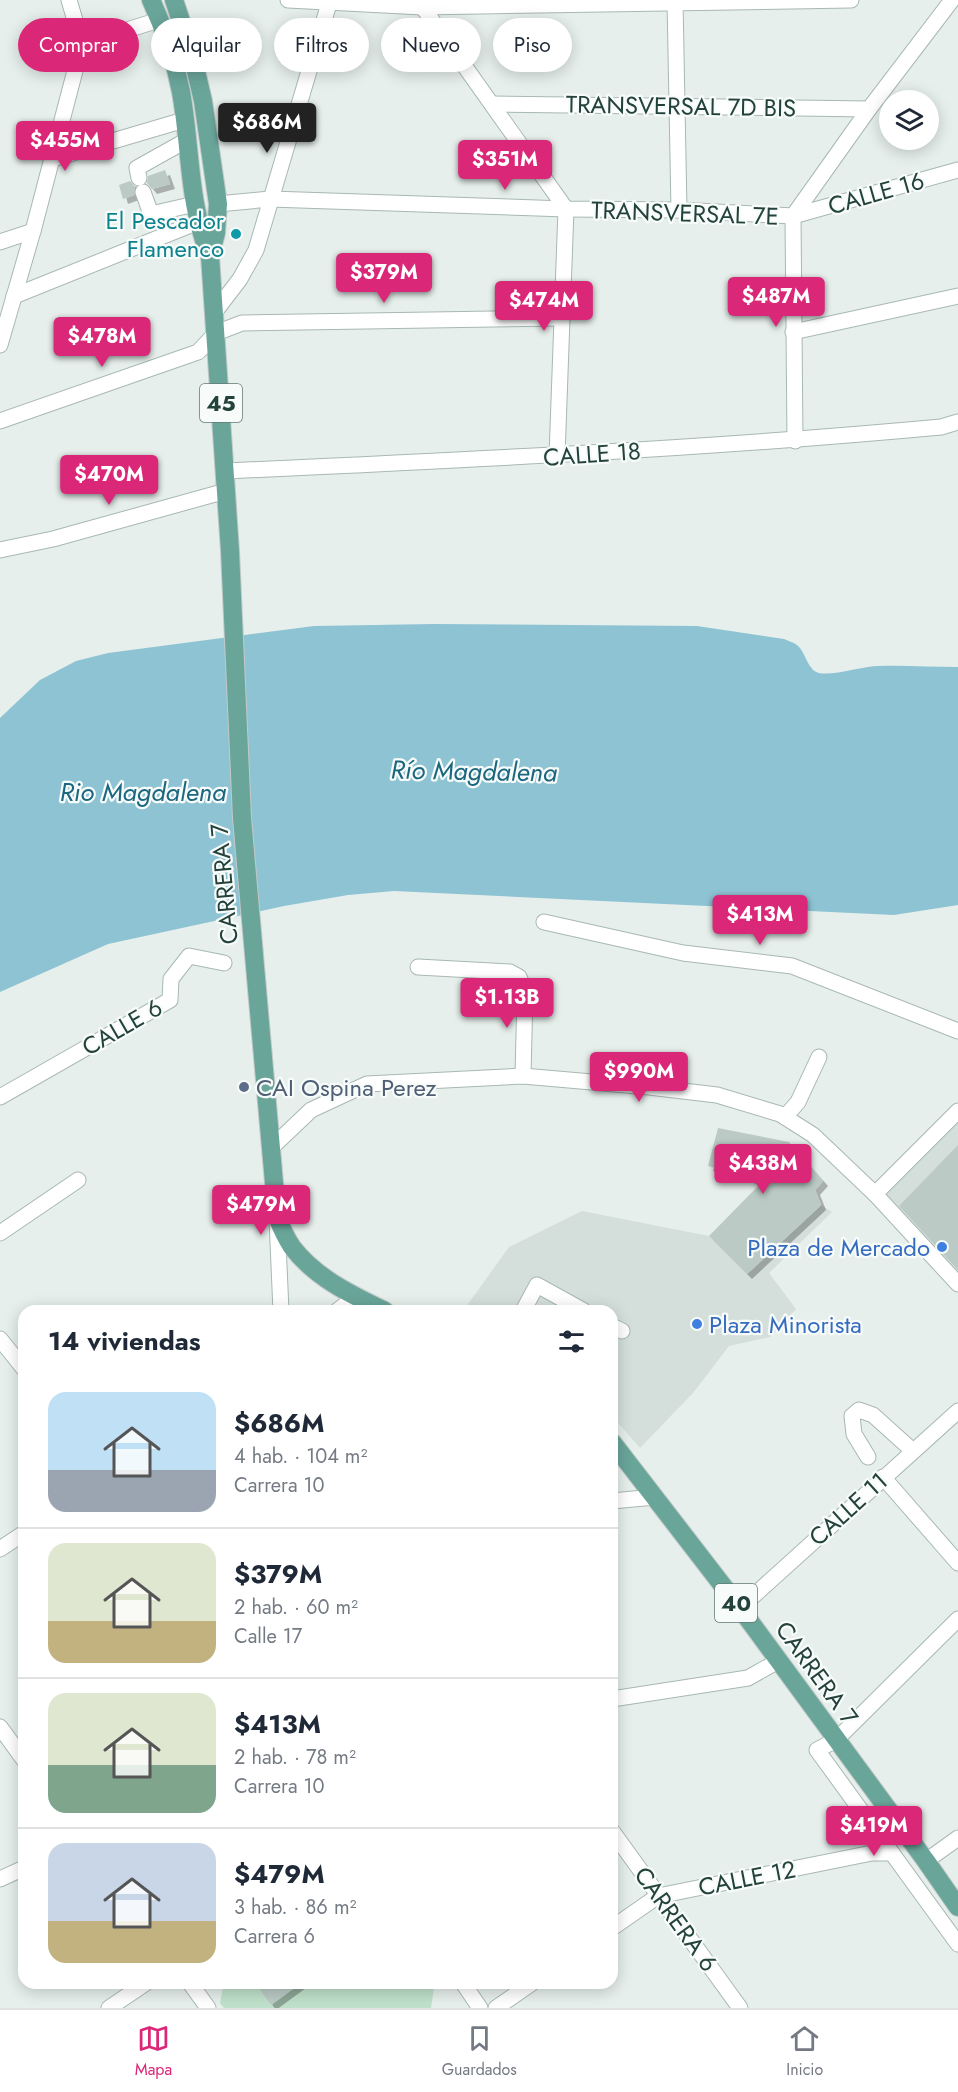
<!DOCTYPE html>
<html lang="es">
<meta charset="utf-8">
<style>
:root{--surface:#fff;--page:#f2f2f3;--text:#1f2937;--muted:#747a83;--line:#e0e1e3;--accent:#db2777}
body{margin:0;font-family:Jost,sans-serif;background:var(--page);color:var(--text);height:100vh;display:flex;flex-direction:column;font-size:22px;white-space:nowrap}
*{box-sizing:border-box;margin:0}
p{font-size:20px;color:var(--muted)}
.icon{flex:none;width:33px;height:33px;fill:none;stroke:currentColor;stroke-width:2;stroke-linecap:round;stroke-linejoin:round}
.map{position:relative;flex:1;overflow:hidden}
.drawer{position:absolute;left:18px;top:1305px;width:600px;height:684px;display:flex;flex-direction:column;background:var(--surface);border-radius:18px;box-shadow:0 3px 15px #0003}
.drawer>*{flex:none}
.banner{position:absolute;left:18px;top:18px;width:600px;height:54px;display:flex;gap:12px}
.controls{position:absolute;left:879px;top:90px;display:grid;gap:12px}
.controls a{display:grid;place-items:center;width:60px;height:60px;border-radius:50%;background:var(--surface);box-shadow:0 3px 15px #0003;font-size:30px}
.price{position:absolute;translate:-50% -51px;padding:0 14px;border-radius:6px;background:var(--accent);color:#fff;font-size:20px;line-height:39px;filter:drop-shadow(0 2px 3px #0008)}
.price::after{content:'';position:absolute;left:50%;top:36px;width:18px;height:14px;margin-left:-9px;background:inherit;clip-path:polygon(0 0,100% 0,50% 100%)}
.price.selected{background:#222;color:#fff}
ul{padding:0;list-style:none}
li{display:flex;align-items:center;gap:18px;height:150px;padding:0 30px}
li+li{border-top:2px solid var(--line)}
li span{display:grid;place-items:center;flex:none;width:168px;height:120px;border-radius:18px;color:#555}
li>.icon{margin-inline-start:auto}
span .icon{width:72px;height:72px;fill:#fffc;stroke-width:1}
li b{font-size:26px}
h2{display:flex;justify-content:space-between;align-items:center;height:72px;padding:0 30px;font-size:26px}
.pill{padding:0 21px;border-radius:27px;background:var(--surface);box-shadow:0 3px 15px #0003;font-size:21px;line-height:54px}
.pill.selected{background:var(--accent);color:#fff}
.tabs{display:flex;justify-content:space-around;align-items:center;height:84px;border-top:2px solid var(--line);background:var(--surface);font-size:16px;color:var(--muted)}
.tabs a{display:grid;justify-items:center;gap:3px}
.tabs .selected{color:var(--accent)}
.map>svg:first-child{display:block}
.built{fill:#d4dfdb}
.green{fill:#bfe0ca}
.water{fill:#8ec3d4}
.building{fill:#bbcac5;filter:url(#shadow)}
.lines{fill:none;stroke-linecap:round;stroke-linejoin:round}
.minor-casing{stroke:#a8b8b3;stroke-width:17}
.major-casing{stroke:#c2cac8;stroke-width:20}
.minor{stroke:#fff;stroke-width:15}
.major{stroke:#6aa59a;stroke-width:18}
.culture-dot{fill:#0f9aa8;stroke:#f7fbf9;stroke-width:2}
.service-dot{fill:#5c6f8a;stroke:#f7fbf9;stroke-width:2}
.shop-dot{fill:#3f7fe0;stroke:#f7fbf9;stroke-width:2}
.labels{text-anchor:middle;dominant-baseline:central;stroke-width:4.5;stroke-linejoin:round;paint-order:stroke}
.shield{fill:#f7fbf9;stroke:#637a75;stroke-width:1.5}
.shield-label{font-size:22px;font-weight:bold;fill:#24423c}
.street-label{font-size:24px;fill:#24423c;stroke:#f7fbf9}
.culture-label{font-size:24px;fill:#0d838f;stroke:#f7fbf9;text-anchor:end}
.service-label{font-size:24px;fill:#4e5e75;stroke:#f7fbf9;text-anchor:start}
.shop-label{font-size:24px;fill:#366cbe;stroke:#f7fbf9;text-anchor:end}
.water-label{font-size:26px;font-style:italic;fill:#1c6780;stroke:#f7fbf9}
</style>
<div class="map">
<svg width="958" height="2008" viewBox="0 0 958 2008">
<defs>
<filter id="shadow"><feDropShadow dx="5" dy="5" stdDeviation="0" flood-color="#0004"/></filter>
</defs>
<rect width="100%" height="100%" fill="#e6efeb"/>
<g class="built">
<polygon points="958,1121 958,1289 875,1194"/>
<polygon points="821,1205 832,1212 769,1273 796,1309 770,1337 729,1346 693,1393 640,1448 612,1416 612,1311 463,1311 509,1247 582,1211 709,1236 747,1274"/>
</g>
<polygon class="green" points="224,1983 431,1983 434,1987 431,2008 224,2008 220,2003"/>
<path class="water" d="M434 624 697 626 784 639C788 641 793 642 797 645 806 652 807 670 819 673 834 676 862 666 879 666 905 665 932 667 958 667V905L894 915 394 891 348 895 284 906 108 944 0 992V718L40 680 76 661 108 653 314 626Z"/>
<g class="building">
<polygon points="165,170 170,184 152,189 147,183 148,176"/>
<polygon points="130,181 135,187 134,195 123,199 119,185"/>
<polygon points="718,1128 789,1142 823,1181 815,1190 821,1205 747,1274 709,1236 762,1182 708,1166"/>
<polygon points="958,1145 958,1270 899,1206"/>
<polygon points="255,1983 301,1983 271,2005"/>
</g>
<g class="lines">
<g class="minor-casing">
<g id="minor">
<polyline points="288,0 422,7 851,0"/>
<polyline points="675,0 679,210"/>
<polyline points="419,2 566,209 557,456"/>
<polyline points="82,44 159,20"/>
<polyline points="492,104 869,109"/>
<polyline points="52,159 184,120"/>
<polyline points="139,178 137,168 187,140"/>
<polyline points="143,192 151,214 195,204"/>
<polyline points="218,204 270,199 566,209 679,210 793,216 958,170"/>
<polyline points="793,216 869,109 952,0"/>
<polyline points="793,216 795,441"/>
<polyline points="0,242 33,231"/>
<polyline points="14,296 198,222"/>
<polyline points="214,313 240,279 256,250 330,0"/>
<polyline points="793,332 958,296"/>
<polyline points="0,345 33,231 82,44 69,0"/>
<polyline points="0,421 198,352 216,333 242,323 561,318"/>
<path d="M226 471C465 460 703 449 941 427L958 422"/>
<polyline points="0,550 53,539 226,491"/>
<polyline points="544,922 683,953 792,966 958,1031"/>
<polyline points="418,967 510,972 519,977 525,992 523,1076"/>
<polyline points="0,1097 170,1000 171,979 189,956 224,963"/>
<polyline points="785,1117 798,1102 819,1057"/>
<polyline points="271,1148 311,1110 367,1084 523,1076 649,1087 717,1095 780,1114 813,1135 875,1194 958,1284"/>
<polyline points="875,1194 958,1111"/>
<polyline points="277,1220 281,1311"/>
<polyline points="0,1233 78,1180"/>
<polyline points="337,1311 355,1297"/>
<polyline points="523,1311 537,1285 584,1311"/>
<polyline points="612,1326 622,1331"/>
<polyline points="0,1339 24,1369"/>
<polyline points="868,1457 854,1434 852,1416 859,1410 873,1415 913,1451"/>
<polyline points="883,1477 958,1563"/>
<polyline points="612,1501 655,1497"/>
<polyline points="0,1549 24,1533"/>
<polyline points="740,1608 958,1411"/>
<polyline points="958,1619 836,1740 817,1750 958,1944"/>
<polyline points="612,1699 748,1678 778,1661"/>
<polyline points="0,1727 24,1760"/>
<polyline points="612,1831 740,2008"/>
<polyline points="926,1861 958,1838"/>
<polyline points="0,1879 24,1868"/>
<polyline points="612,1928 658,1896 872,1853 892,1853"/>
<polyline points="190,1983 208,2008"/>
<polyline points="463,1983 480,2008"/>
<polyline points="109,2008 146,1983"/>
<polyline points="496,2008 532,1983"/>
</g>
</g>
<g class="major-casing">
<g id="major">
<path d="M151 0C164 28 175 61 181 92 191 147 188 205 210 256"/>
<path d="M174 0 192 54 203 101 218 204 216 233 210 256 230 551 242 818 277 1217C281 1227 286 1238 292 1247 316 1278 350 1294 385 1311"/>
<polyline points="612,1442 740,1608 926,1861 958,1907"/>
</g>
</g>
<use href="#minor" class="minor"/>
<use href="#major" class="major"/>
</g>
<circle class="culture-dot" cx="236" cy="234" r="6"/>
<circle class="service-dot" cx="244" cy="1087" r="6"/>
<g class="shop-dot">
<circle cx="942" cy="1247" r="6"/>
<circle cx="697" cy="1324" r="6"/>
</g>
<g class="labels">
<g class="shield">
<rect x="200" y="384" width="42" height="38" rx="4.5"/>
<rect x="715" y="1584" width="42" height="38" rx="4.5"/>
</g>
<g class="shield-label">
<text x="221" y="403">45</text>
<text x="736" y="1603">40</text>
</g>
<g class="street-label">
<text transform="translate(681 106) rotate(1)">TRANSVERSAL 7D BIS</text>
<text transform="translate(876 193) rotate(-16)">CALLE 16</text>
<text transform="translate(685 213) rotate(2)">TRANSVERSAL 7E</text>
<text transform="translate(592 454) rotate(-4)">CALLE 18</text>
<text transform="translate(224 884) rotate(-95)">CARRERA 7</text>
<text transform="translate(122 1027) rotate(-30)">CALLE 6</text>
<text transform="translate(848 1509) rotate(-42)">CALLE 11</text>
<text transform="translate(817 1673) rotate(54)">CARRERA 7</text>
<text transform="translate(747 1878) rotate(-11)">CALLE 12</text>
<text transform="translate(676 1919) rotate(54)">CARRERA 6</text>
</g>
<g class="culture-label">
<text x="224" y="220">El Pescador<tspan x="224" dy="28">Flamenco</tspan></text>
</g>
<g class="service-label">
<text x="256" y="1087">CAI Ospina Perez</text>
</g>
<g class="shop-label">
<text x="930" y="1247">Plaza de Mercado</text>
<text x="709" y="1324" text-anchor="start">Plaza Minorista</text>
</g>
<g class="water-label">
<text transform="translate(474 771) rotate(1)">Río Magdalena</text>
<text x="143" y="792">Rio Magdalena</text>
</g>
</g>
</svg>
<div class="controls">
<a><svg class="icon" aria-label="layers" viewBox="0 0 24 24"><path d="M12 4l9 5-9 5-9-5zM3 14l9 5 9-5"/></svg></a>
</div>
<b class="price selected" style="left:267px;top:154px">$686M</b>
<b class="price" style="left:65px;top:172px">$455M</b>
<b class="price" style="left:505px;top:191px">$351M</b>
<b class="price" style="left:384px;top:304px">$379M</b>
<b class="price" style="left:776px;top:328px">$487M</b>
<b class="price" style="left:544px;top:332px">$474M</b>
<b class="price" style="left:102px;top:368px">$478M</b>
<b class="price" style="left:109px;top:506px">$470M</b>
<b class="price" style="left:760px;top:946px">$413M</b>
<b class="price" style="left:507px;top:1029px">$1.13B</b>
<b class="price" style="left:639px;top:1103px">$990M</b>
<b class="price" style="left:763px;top:1195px">$438M</b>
<b class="price" style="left:261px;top:1236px">$479M</b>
<b class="price" style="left:874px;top:1857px">$419M</b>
<div class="banner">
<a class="pill selected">Comprar</a>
<a class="pill">Alquilar</a>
<a class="pill">Filtros</a>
<a class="pill">Nuevo</a>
<a class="pill">Piso</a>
</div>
<section class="drawer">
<h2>14 viviendas<svg class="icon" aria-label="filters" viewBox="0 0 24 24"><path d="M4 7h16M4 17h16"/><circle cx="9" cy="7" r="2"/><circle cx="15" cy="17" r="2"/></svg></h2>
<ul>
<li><span style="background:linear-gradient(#bfe0f5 65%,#9aa5b1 0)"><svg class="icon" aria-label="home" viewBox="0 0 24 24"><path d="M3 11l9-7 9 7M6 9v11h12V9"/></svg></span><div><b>$686M</b><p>4 hab. · 104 m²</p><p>Carrera 10</p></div></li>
<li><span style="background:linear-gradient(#dfe7d0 65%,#c2b280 0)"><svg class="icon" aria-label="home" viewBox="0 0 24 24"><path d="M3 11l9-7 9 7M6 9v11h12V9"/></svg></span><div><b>$379M</b><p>2 hab. · 60 m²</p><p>Calle 17</p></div></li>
<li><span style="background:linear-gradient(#dfe7d0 60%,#7fa58c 0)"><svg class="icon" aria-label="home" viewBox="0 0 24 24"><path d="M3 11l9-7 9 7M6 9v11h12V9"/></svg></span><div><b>$413M</b><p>2 hab. · 78 m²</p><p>Carrera 10</p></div></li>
<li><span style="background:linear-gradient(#c9d6e8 65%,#c2b280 0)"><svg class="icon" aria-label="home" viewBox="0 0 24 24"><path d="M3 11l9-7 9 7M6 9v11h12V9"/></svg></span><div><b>$479M</b><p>3 hab. · 86 m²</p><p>Carrera 6</p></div></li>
</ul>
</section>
</div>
<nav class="tabs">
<a class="selected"><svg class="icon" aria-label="map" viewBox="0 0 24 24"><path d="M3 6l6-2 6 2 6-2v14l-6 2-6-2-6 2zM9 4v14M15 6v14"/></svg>Mapa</a>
<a><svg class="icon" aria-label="saved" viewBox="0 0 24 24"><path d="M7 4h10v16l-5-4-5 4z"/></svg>Guardados</a>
<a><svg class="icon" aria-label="home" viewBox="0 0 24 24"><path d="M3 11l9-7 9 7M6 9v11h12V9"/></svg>Inicio</a>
</nav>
